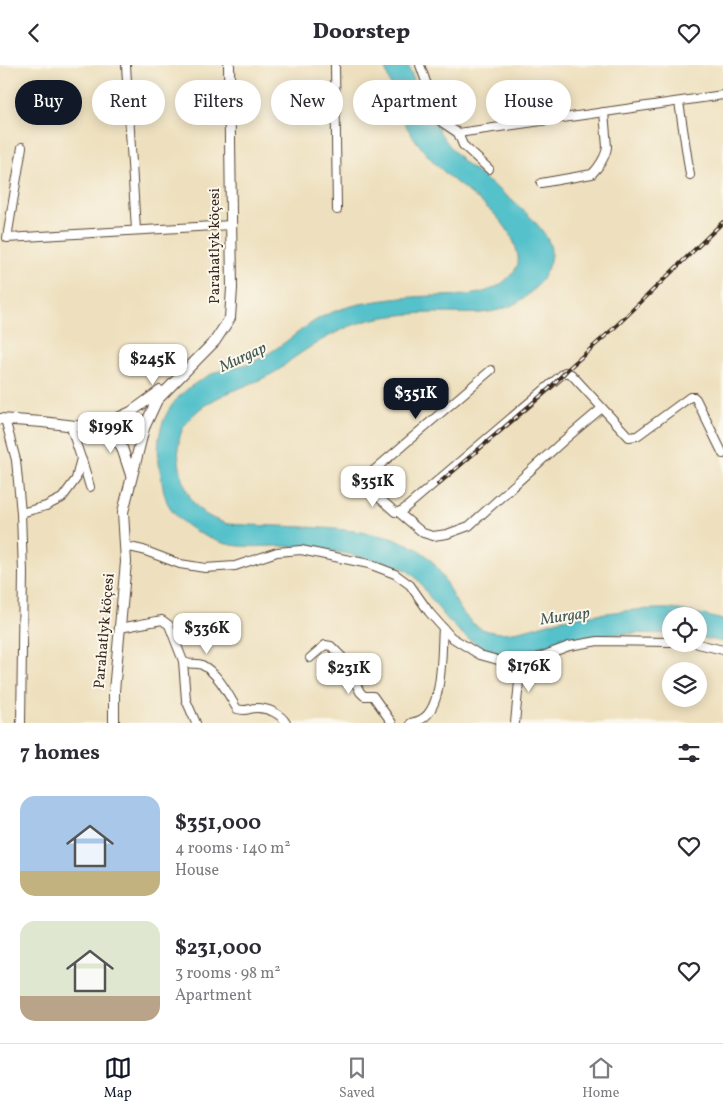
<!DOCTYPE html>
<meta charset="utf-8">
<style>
:root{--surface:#fff;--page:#f2f2f3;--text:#2b2b33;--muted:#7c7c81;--line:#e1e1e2;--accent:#111827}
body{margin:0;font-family:Vollkorn,serif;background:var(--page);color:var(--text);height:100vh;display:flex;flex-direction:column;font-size:19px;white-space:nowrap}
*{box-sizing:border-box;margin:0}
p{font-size:16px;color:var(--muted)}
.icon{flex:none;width:28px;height:28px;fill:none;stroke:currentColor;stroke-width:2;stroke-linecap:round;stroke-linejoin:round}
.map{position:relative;height:658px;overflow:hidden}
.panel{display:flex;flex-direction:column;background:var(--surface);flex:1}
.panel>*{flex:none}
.hud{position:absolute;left:15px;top:15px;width:694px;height:45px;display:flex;gap:10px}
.tools{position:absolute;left:662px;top:542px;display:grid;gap:10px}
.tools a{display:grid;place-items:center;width:45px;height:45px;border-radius:50%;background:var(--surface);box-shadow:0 2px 12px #0003;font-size:25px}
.price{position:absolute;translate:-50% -42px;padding:0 11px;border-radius:10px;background:#fff;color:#222;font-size:16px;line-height:32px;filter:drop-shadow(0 1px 2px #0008)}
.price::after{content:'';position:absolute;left:50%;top:30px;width:15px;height:11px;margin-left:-8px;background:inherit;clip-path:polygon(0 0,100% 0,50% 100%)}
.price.on{background:var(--accent);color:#fff}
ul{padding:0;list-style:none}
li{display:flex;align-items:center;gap:15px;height:125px;padding:0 20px}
li span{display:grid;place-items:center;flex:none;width:140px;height:100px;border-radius:15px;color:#555}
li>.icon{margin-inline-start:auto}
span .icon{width:60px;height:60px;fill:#fffc;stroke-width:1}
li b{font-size:21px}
h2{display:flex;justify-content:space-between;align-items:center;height:60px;padding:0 20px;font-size:21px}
.tag{padding:0 18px;border-radius:22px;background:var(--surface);box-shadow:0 2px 12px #0003;font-size:18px;line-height:45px}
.tag.on{background:var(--accent);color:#fff}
header{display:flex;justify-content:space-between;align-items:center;height:65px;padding:0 20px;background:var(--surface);font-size:22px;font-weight:800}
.menu{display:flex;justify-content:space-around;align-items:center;height:70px;border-top:1px solid var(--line);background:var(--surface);font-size:14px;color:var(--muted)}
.menu a{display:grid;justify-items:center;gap:2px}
.menu .on{color:var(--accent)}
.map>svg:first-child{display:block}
.water{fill:#54c1cb;stroke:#487674}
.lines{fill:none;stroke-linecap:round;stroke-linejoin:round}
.minor-casing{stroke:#564536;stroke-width:10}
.major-casing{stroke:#564536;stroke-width:12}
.minor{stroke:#fff;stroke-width:8}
.major{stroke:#fff;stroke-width:10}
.rail-casing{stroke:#3b2a1e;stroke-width:4}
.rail{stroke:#fbf7ec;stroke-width:2;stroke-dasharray:5.5;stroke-linecap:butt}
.labels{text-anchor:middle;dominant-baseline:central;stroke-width:4;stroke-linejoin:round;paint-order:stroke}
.street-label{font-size:15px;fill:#3b2a1e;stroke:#fbf7ec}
.water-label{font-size:16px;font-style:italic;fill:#425752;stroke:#fbf7ec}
</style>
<header><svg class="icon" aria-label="back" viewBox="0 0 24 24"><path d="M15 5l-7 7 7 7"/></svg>Doorstep<svg class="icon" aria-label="heart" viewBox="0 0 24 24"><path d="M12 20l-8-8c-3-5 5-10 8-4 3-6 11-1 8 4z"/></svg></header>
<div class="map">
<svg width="723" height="658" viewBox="0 0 723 658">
<rect width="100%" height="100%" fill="#fbf7ec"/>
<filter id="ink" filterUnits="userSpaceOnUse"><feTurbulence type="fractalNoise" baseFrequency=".02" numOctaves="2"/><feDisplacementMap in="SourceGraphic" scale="10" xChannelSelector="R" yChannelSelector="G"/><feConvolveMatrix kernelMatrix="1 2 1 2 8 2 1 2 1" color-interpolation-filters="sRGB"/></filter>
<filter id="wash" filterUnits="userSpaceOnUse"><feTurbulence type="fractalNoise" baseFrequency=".0096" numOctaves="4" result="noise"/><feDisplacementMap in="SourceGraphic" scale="20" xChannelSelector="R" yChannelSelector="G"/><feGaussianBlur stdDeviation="1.12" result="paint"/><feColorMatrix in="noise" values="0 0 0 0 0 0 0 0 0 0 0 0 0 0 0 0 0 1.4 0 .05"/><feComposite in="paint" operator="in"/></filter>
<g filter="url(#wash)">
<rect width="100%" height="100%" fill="#eee0be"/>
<path class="water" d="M384 0H408C421 33 435 67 460 93 480 114 554 158 551 189 549 212 529 234 508 242 485 251 461 248 437 248 416 248 394 250 374 254 344 260 317 277 292 294 288 297 284 301 280 304 250 324 206 328 185 360 175 375 178 398 183 414 191 441 202 451 228 459 278 463 390 457 427 491 450 512 455 557 488 566 515 573 543 557 569 553 599 549 630 544 660 544 681 543 703 550 723 555V577L699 572V551H671V569C639 567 606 569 574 575 547 581 520 596 492 586 464 576 446 554 429 531 423 522 418 513 408 506 396 499 379 496 365 493 338 486 309 482 281 481 260 481 237 484 217 476 197 469 176 456 167 437 163 427 162 416 160 405 152 357 172 327 216 307 228 302 241 302 253 297 275 287 293 270 313 257 336 242 366 237 393 234 408 232 424 231 439 231 463 230 486 232 506 215 511 210 516 205 518 199 519 192 517 187 515 180 503 147 468 130 443 106 431 95 419 81 410 67 397 48 392 22 384 0Z"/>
</g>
<g filter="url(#ink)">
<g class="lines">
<g class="minor-casing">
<g id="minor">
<polyline points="126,0 136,165"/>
<polyline points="335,0 337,145"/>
<polyline points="420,0 440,56 458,68 463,80 489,104"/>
<polyline points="679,37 690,110"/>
<polyline points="458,68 723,30"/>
<polyline points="22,82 7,173 231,160"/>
<path d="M541 118 592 109C599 102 606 91 607 82L604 47"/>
<polyline points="491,305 366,412 367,422 395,447 398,447 423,468 433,471 447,469 469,461 563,376 602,343"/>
<polyline points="5,354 16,395 21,448 23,507 21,658"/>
<polyline points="82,395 90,422"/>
<polyline points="398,447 403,445 565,307 571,309 629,372 637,371 690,332 694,332 696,334 723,389"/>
<polyline points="21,448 46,441 62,433 76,414 81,393 70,360"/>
<polyline points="125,481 143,485 180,499 205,503 235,501 277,487 301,485 369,499 395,509 410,520 429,547 451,572 480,590 512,599 537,593 569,581 598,576 671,577"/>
<path d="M120 563 162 555 169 560 183 596C189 601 196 597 202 600 218 608 228 629 237 644 249 647 247 643 257 643 268 643 281 649 286 658"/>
<polyline points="698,579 723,585"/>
<polyline points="310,593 325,580 331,581 343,593 360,627 364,631 373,631 392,658"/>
<polyline points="183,596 186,635 196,658"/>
<path d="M411 658C414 657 419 656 422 654 444 641 441 586 443 563"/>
<polyline points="515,658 521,596"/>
</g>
</g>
<g class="major-casing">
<g id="major">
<polyline points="0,354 42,357 142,369"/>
<polyline points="96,363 131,347 160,326"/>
<polyline points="101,366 121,380 131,410"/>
<polyline points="114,658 114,626 126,497 123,447 144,363 157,335 215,276 230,253 232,223 229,0"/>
</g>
</g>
<use href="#minor" class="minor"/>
<use href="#major" class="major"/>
<g class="rail-casing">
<polyline id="rail" points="438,419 550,323 569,303 612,265 723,157"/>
</g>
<use href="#rail" class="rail"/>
</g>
</g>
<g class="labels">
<g class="street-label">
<text transform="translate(215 181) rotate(-90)">Parahatlyk köçesi</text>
<text transform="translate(105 566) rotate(-85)">Parahatlyk köçesi</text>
</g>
<g class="water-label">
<text transform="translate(243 293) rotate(-25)">Murgap</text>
<text transform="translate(565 552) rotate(-8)">Murgap</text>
</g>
</g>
</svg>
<div class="tools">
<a><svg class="icon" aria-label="locate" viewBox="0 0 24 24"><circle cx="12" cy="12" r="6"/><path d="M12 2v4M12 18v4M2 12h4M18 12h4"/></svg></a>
<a><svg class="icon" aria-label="layers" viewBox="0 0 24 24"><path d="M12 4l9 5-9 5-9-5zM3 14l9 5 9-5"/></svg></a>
</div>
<b class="price" style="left:153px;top:321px">$245K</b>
<b class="price on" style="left:416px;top:355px">$351K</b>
<b class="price" style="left:111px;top:389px">$199K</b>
<b class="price" style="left:373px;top:443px">$351K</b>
<b class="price" style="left:207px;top:590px">$336K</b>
<b class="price" style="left:529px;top:628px">$176K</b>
<b class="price" style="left:349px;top:630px">$231K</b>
<div class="hud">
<a class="tag on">Buy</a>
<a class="tag">Rent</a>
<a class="tag">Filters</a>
<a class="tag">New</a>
<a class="tag">Apartment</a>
<a class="tag">House</a>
</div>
</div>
<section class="panel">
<h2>7 homes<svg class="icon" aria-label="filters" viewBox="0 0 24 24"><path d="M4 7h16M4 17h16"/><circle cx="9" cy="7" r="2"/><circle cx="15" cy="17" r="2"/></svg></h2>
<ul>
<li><span style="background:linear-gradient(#a9c7e8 75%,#c2b280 0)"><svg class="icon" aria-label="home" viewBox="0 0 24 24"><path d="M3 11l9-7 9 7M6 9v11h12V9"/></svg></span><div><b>$351,000</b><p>4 rooms · 140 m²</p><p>House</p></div><svg class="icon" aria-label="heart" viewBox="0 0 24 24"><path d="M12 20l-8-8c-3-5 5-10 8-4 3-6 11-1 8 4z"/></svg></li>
<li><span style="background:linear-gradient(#dfe7d0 75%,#b9a48a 0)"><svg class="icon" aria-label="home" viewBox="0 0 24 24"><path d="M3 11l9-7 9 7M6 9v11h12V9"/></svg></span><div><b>$231,000</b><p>3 rooms · 98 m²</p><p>Apartment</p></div><svg class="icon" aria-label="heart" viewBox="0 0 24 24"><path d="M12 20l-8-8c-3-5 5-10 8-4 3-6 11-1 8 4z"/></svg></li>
</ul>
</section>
<nav class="menu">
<a class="on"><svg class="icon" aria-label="map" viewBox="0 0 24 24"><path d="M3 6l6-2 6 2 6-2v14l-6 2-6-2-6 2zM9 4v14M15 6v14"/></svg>Map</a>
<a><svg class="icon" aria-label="saved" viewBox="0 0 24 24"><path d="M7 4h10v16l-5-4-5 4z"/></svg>Saved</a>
<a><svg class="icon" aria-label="home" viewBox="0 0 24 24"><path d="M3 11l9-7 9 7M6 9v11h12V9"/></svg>Home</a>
</nav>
